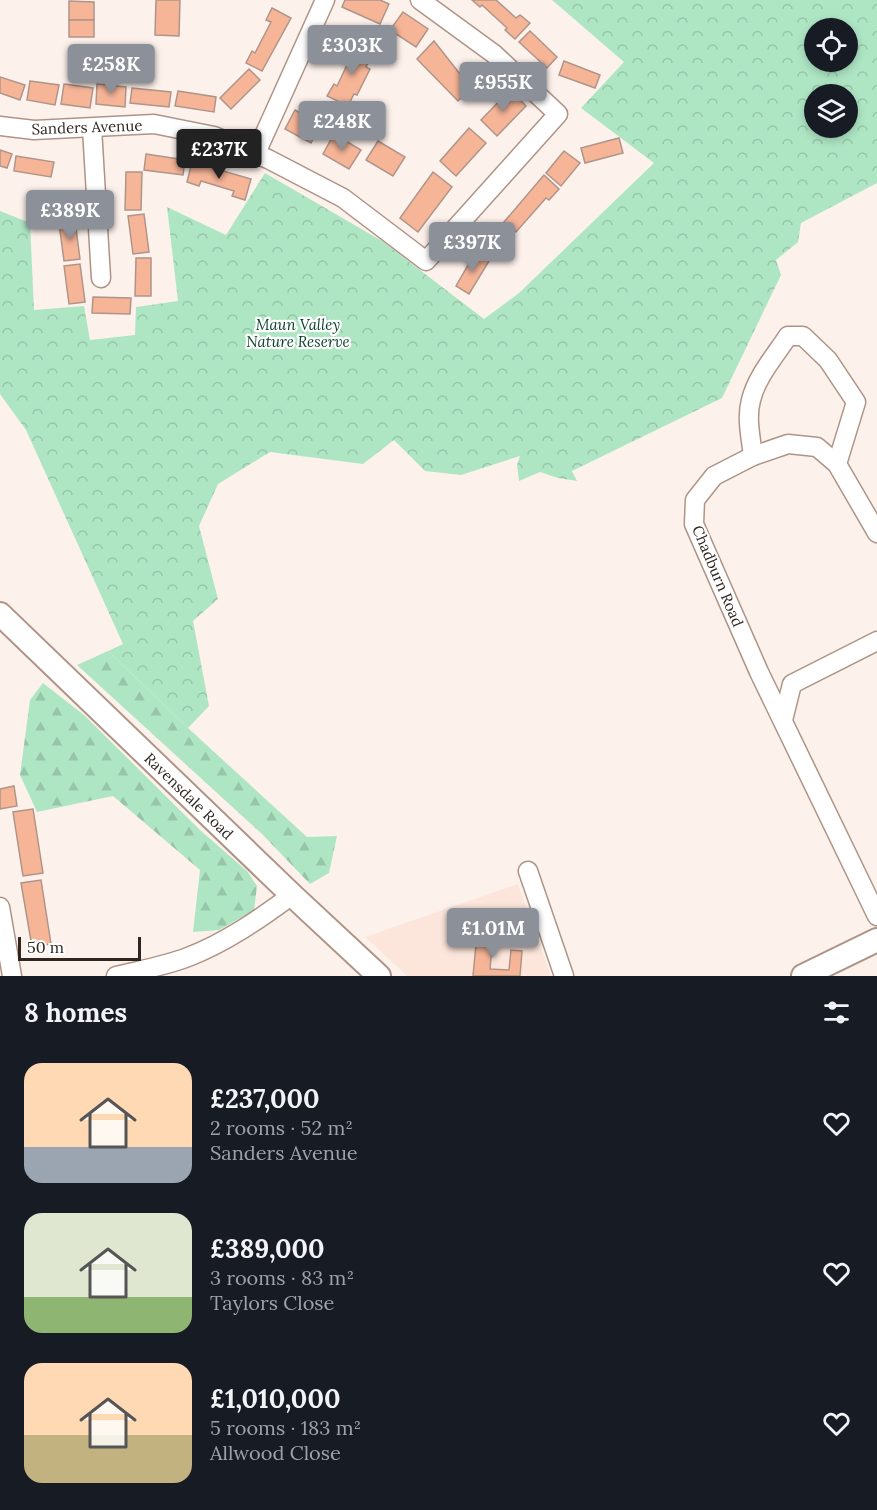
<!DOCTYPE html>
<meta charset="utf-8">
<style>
:root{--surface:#171b24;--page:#242831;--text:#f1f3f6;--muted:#9ea1a6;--accent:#8c9099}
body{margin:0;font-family:Lora,serif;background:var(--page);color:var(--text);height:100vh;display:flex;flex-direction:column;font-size:22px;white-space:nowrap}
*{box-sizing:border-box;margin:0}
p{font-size:20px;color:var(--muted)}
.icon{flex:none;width:33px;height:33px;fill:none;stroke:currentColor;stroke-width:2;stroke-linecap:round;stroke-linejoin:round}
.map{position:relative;height:976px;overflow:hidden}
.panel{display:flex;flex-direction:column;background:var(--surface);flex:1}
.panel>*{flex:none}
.controls{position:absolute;left:804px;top:18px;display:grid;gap:12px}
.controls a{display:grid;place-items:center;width:54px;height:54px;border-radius:50%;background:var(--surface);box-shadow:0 3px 9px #0003;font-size:30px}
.scale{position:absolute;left:18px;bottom:15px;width:123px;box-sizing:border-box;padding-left:6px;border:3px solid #302621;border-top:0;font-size:16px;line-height:21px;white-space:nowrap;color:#302621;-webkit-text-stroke:4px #fff;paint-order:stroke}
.price{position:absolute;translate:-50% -51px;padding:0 14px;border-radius:6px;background:var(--accent);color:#fff;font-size:20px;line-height:39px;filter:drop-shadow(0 2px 3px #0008)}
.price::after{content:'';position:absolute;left:50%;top:36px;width:18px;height:14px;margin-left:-9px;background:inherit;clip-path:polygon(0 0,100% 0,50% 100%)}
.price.active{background:#222;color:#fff}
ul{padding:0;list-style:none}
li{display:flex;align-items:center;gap:18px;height:150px;padding:0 24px}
li span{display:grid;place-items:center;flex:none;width:168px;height:120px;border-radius:18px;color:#555}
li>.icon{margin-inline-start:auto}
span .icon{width:72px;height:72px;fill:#fffc;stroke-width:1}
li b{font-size:26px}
h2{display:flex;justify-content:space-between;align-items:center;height:72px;padding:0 24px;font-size:26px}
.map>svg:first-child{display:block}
.built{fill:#fce6dc}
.forest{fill:url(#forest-firs)}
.park{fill:url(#park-crowns);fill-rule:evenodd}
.building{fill:#f7b598;stroke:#af9589;stroke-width:1.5}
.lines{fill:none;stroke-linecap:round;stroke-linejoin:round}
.minor-casing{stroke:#ae9487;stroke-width:21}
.major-casing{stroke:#ae9487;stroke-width:26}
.minor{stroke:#fff;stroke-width:18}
.major{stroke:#fff;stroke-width:22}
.labels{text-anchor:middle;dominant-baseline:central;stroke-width:4.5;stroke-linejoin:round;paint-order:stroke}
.street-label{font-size:15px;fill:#302621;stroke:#fff}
.park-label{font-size:15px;font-style:italic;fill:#093f26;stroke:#fff}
</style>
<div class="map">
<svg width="877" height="976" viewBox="0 0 877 976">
<defs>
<pattern id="forest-firs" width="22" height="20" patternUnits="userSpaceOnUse" patternTransform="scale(1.5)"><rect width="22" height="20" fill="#aee6c4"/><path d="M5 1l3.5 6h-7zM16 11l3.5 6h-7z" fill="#96c5a8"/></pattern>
<pattern id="park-crowns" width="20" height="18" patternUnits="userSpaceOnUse" patternTransform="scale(1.5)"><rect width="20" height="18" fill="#aee6c4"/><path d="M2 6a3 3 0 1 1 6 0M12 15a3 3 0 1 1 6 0" fill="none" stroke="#96c5a8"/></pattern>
</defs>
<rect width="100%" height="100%" fill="#fdf1ec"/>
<polygon class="built" points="518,884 551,976 407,976 365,937"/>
<g class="forest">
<polygon points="108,651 188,728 307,837 337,836 329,873 310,884 262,834 77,665"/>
<polygon points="43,683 84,715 200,830 247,871 257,886 254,910 219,930 193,932 200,870 113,796 37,812 20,775 30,700"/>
</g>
<path class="park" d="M552 0H877V183L801 223 798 242 776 260 781 275 722 398 572 471 577 481 558 478 540 472 519 481 517 465 520 456 461 475 425 471 394 440 363 464 270 452 218 484 199 526 218 599 193 621 209 706 188 728 108 651 123 644 26 430 0 394V211L30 223 34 310 84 306 90 340 135 335 136 307 178 301 167 207 226 235 265 173 382 241 484 319 519 293 654 163 581 108 624 62ZM814 28H848V62H814ZM814 94H848V128H814Z"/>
<g class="building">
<polygon points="156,0 180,0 179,36 155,35"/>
<polygon points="345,0 380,0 389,4 380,24 342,7"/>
<polygon points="472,0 496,0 516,18 520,15 530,23 515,39 505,30 507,28 482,5 480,7"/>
<polygon points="69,1 94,2 94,20 69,20"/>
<polygon points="272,8 291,18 262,71 246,63 252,51 255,53 271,22 266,20"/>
<polygon points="403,12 428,29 416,47 390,30"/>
<rect x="69" y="20" width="25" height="17"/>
<polygon points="530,31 557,57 547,68 519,42"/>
<polygon points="434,41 471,88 458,101 417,59"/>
<polygon points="351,45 372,55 366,67 370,69 357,95 354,94 348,106 327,96 334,84 337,86 349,61 345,58"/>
<polygon points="564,61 600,75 595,88 559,75"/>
<polygon points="249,69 260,80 231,109 220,98"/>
<polygon points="0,77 25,85 20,100 0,93"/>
<polygon points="30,81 59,85 55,105 27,100"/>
<polygon points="64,84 93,88 90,108 61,104"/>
<polygon points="97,84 126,87 125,107 96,104"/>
<polygon points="132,88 171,92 169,107 130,103"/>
<polygon points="510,90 526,106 497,136 481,120"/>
<polygon points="178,91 216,97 214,112 175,106"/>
<polygon points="295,110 321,124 311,143 285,129"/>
<polygon points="469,128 486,143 456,176 440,161"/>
<polygon points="334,134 361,150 349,169 323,154"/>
<polygon points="619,138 623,153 585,163 581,148"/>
<polygon points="378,141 405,157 393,176 366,160"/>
<polygon points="0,150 12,154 7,168 0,166"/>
<polygon points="564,151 580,163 561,186 546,173"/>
<polygon points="146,154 185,160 183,175 144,170"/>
<polygon points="16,156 54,162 51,177 14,171"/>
<polygon points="192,162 251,179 245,200 232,196 234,191 201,181 199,186 187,182"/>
<polygon points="126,172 142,172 141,210 125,210"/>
<polygon points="433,172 452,187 418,232 400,218"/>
<polygon points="544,175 559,189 549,200 546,198 516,232 504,222"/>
<polygon points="144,214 149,252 133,254 128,216"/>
<polygon points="75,221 80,259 64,261 59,223"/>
<polygon points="497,224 513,237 494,260 479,247"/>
<polygon points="475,253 489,261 469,294 456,286"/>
<polygon points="136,258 151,258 151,296 135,296"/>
<polygon points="80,264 85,302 69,304 64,266"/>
<polygon points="93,297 131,298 130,314 92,313"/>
<polygon points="14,786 17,806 0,809 0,789"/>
<polygon points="33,809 43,873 23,876 13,812"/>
<polygon points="41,880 51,944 32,947 21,883"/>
<polygon points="477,934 493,935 490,969 509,970 511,950 522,951 520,976 473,976"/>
</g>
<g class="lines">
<g class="minor-casing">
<g id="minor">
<polyline points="0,126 34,130 154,124 214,136 268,159 343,198 426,261 558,114 494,54 420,0"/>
<polyline points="92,128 101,278"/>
<polyline points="256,153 325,0"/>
<path d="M753 456C751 438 746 418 751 400 757 376 775 356 788 336H803L828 360 856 402 837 464"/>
<polyline points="877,533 837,464 817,447 788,444 753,456 714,476 695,500 694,524 759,672 877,916"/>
<polyline points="783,720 792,684 877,641"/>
<polyline points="528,871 564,976"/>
<polyline points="0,907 12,976"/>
<path d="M116 976C141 970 165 966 188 957 225 943 261 918 292 895"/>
</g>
</g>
<g class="major-casing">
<g id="major">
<polyline points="0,614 292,895 379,976"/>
<polyline points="803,976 877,940"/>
</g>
</g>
<use href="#minor" class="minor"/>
<use href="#major" class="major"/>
</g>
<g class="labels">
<g class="street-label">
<text transform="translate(87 127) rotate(-2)">Sanders Avenue</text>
<text transform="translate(718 576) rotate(67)">Chadburn Road</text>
<text transform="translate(189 796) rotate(44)">Ravensdale Road</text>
</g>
<g class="park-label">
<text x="298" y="324">Maun Valley<tspan x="298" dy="17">Nature Reserve</tspan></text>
</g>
</g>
</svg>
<div class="controls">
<a><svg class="icon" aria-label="locate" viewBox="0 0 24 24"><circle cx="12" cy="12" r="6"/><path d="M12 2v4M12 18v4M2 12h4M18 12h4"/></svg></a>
<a><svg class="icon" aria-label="layers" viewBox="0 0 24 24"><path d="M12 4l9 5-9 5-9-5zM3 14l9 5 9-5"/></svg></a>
</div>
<div class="scale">50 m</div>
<b class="price" style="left:352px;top:76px">£303K</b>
<b class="price" style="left:111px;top:95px">£258K</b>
<b class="price" style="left:503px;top:113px">£955K</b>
<b class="price" style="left:342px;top:152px">£248K</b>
<b class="price active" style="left:219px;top:180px">£237K</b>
<b class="price" style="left:70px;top:241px">£389K</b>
<b class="price" style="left:472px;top:273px">£397K</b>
<b class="price" style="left:493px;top:959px">£1.01M</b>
</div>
<section class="panel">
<h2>8 homes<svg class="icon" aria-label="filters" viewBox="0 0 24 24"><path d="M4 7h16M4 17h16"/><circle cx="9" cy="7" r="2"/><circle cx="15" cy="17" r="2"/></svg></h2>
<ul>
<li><span style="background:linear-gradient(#ffd9b3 70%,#9aa5b1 0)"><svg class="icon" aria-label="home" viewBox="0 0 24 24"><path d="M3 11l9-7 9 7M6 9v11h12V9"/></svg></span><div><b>£237,000</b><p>2 rooms · 52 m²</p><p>Sanders Avenue</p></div><svg class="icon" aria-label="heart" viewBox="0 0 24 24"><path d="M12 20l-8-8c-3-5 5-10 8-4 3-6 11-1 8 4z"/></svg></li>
<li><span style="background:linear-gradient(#dfe7d0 70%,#8fb573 0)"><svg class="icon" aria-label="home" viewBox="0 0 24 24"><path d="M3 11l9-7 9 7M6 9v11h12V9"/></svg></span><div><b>£389,000</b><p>3 rooms · 83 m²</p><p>Taylors Close</p></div><svg class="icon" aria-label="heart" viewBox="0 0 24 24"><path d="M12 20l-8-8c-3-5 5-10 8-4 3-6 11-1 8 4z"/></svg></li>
<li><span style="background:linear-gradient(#ffd9b3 60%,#c2b280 0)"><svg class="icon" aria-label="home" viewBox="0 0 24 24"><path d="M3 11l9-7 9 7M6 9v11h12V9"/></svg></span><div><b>£1,010,000</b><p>5 rooms · 183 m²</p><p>Allwood Close</p></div><svg class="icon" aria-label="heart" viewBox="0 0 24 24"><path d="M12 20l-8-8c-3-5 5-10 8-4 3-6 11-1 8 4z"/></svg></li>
</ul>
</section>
